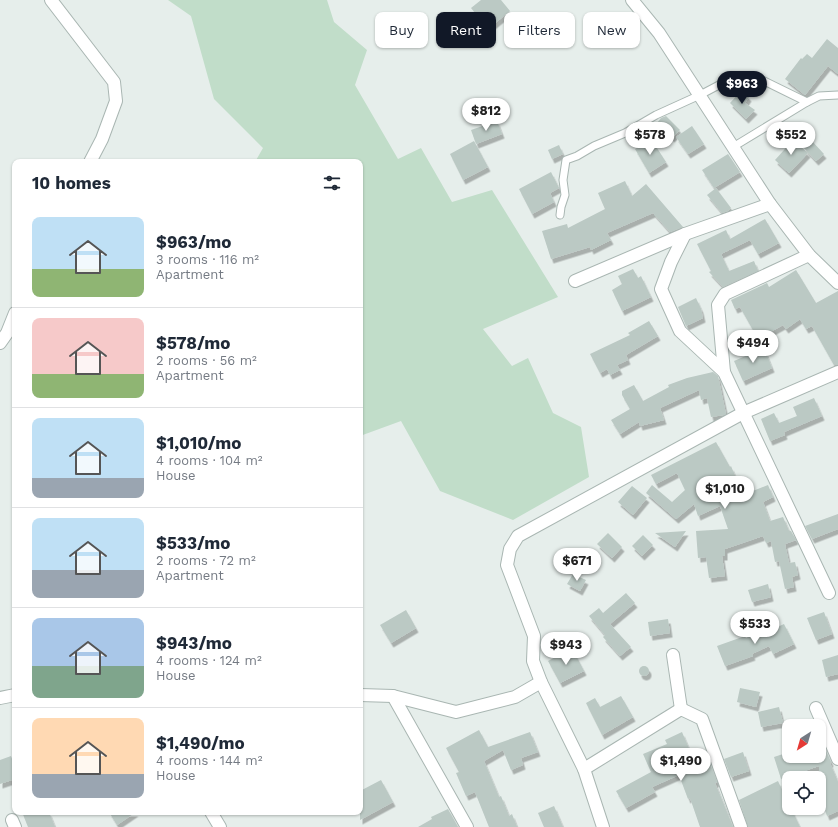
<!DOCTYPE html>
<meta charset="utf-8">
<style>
:root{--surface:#fff;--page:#f6f6f7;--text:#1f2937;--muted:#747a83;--line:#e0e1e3;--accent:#111827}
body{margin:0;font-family:"Work Sans",sans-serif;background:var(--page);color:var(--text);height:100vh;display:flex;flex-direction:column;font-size:15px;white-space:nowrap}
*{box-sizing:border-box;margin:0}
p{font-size:13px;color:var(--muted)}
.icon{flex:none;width:22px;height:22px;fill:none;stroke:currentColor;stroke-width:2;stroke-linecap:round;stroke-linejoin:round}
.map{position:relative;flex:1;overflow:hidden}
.sheet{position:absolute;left:12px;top:159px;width:351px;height:656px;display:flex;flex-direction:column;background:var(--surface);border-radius:8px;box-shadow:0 1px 3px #0004}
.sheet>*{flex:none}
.hud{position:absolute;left:375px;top:12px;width:380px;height:36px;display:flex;gap:8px}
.needle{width:26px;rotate:217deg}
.buttons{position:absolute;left:782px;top:719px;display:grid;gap:8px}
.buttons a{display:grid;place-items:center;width:44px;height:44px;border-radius:8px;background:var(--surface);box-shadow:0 1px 3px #0004;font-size:20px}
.price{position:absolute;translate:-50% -34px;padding:0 9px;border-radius:14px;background:#fff;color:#222;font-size:13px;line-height:26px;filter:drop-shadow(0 1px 2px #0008)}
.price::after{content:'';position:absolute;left:50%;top:24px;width:12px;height:9px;margin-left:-6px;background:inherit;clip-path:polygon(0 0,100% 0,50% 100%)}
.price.on{background:var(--accent);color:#fff}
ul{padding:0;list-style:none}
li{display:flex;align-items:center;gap:12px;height:100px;padding:0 20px}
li+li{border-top:1px solid var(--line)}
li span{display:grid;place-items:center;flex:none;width:112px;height:80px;border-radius:8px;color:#555}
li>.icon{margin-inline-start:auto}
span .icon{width:48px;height:48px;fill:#fffc;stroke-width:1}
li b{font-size:17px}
h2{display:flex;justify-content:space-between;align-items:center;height:48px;padding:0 20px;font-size:17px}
.pill{padding:0 14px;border-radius:8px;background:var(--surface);box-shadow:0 1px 3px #0004;font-size:14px;line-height:36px}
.pill.on{background:var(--accent);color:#fff}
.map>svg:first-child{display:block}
.green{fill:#c1ddc9}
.building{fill:#bbc9c4;filter:url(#shadow)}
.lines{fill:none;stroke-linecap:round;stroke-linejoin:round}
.service-casing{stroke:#a9b6b2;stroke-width:9}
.minor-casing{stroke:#a9b6b2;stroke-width:14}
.service{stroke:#fff;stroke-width:7}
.minor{stroke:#fff;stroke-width:12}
</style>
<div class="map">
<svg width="838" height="827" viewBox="0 0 838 827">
<defs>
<filter id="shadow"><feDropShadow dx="2.5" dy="4.5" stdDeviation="0" flood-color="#0004"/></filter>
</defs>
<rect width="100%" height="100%" fill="#e6eeeb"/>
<polygon class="green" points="168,0 327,0 334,22 367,50 355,85 398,159 421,148 452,202 492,190 558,297 483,329 512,366 528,358 553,413 581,427 589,477 513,520 440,491 401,421 360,436 360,162 255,162 263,148 214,99 191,16"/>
<g class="building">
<polygon points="481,0 501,0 510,11 488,29 471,8"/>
<polygon points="827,39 838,48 838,74 828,66 805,95 785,79 801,58 802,59 807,54 812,58"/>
<polygon points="742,90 749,97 745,103 755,110 746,119 730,103"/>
<polygon points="666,116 680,130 672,138 657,123 661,118"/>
<polygon points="497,121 502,134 476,144 471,130"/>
<polygon points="692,126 704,144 688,154 676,137"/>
<polygon points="651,139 666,162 649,173 635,149"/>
<polygon points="793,140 808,153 789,173 775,160"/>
<polygon points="811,140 824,154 816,161 803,147"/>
<polygon points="474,141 488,167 463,180 450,154"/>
<polygon points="559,145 563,154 552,159 548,150"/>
<polygon points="728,154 740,172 714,188 702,170"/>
<polygon points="551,172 559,188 550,193 554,202 532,214 519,189"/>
<polygon points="625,181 632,196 646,184 683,227 670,232 653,213 607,233 611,240 591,250 590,247 551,259 542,231 567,224 568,228 605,209 598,193"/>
<polygon points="716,188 731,208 728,211 722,213 707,195"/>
<polygon points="765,219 779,243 758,254 750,240 721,254 729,271 754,261 758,271 723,287 709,272 711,271 697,244 726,230 730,239"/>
<polygon points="633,269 638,278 641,276 651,297 622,311 612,290 622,284 618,276"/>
<polygon points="796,270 816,303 838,291 838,365 834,365 812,326 806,329 800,319 786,329 783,325 758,339 740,307 735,309 731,300 767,283 769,287"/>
<polygon points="696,298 701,309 703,318 686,326 678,307"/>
<polygon points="649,321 658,336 626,355 628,360 617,365 620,370 610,375 607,369 600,373 590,354 630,335 628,333"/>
<polygon points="764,348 772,368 743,381 734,361"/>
<polygon points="713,372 718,376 726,414 724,415 711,417 707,398 701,400 699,390 660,408 664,420 640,426 639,422 620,434 611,420 630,409 622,395 622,391 634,385 643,401 669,387 668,385 687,378"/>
<polygon points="814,398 822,416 784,432 785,435 770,441 761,419 774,413 779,423 797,416 793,407"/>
<polygon points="716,442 730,467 731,466 743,495 768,485 773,497 763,502 770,521 783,517 789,531 791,531 796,540 785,544 789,563 795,562 798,575 792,577 794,587 785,589 779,561 775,562 771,541 766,543 763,536 725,549 725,556 722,556 725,576 709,578 706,557 698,558 696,531 728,529 720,506 698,516 694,504 676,519 646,493 652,485 672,502 685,490 677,473 656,484 651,475"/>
<polygon points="632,486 647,498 633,515 618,502"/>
<polygon points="838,514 838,529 812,539 805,526"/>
<polygon points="686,531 675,547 655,533"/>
<polygon points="608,533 622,547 612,558 597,544"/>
<polygon points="643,535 653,545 642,556 632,546"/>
<polygon points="573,574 586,580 580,591 567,584"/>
<polygon points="768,584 771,597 752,602 748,590"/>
<polygon points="626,593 635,603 610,624 631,647 620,656 603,637 605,635 589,616 599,608 603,613"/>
<polygon points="406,610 416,628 391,643 380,625"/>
<polygon points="824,612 832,634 816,640 807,618"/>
<polygon points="668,619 670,633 650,636 648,622"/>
<polygon points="784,624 794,644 773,654 769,646 752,654 753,656 725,666 717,646 745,636 746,638 758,632 760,635"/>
<polygon points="572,648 584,671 560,683 548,661"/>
<polygon points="838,655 838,674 826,677 822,660"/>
<circle cx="644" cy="671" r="5"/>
<polygon points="740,688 760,692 756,707 737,702"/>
<polygon points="621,696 633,717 602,735 586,703 595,698 600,707"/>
<polygon points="779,707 783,723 761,727 758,712"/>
<polygon points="479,730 488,747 530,732 538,752 521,758 523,765 511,770 503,750 484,761 499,797 501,796 509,816 512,814 517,827 489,827 475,792 466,796 456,773 459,772 446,748"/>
<polygon points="682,732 695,763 703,760 705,765 710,763 717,782 715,783 733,827 700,827 690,798 688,799 679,775 652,787 655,792 626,808 616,791 651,772 643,754 667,744 665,740"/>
<polygon points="819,736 831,762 830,763 838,782 838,811 827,816 822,802 819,803 819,766 781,779 774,757 789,752 789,756 819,756"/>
<polygon points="743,752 749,771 731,777 724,759"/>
<polygon points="11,756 15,767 15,779 0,784 0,760"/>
<polygon points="381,780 393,802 360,820 360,791"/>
<polygon points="778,781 789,805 789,808 791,808 800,827 748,827 739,800"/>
<polygon points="554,806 563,827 544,827 538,813"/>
<polygon points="448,809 458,827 418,827 432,819 431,817"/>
<polygon points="22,812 49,812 55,827 28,827"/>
<polygon points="109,812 136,812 117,825"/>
</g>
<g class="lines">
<g class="service-casing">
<g id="service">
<polyline points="733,147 807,102 819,96 838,95"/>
<polyline points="560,215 561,207 565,195 563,180 566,160 577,156 594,146 625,133 656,115 700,95 734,77 756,77 807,102"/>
</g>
</g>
<g class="minor-casing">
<g id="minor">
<polyline points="51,0 114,82 116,101 102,139 90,162"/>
<polyline points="632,0 659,33 770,204 809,255 838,283"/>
<polyline points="685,234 671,262 661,289 680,331 724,372 829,593"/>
<polyline points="575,281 685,234 770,204"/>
<polyline points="0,343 7,333 15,313"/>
<polyline points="724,372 718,305 725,294 809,255"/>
<polyline points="673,655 681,709"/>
<polyline points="360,695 393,696 456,712 515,697 541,682"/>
<polyline points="393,696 467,827"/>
<polyline points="0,698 15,695"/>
<polyline points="816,708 838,759"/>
<polyline points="584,769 681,709 702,719 741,827"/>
<polyline points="211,812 220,827"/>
<polyline points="12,820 15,827"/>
<polyline points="603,827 584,769 541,682 533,661 534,636 507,565 510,549 518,536 743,413 838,372"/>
</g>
</g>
<use href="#service" class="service"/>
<use href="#minor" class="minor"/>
</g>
</svg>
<div class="buttons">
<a><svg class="needle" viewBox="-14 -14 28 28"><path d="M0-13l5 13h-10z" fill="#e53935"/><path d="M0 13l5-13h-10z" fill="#747a83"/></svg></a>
<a><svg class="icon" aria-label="locate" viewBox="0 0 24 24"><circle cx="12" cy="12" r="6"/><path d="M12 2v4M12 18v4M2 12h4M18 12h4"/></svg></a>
</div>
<b class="price on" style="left:742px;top:105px">$963</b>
<b class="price" style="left:486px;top:132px">$812</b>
<b class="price" style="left:650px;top:156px">$578</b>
<b class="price" style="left:791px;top:156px">$552</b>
<b class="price" style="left:753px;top:364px">$494</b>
<b class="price" style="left:725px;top:510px">$1,010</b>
<b class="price" style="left:577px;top:582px">$671</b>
<b class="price" style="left:755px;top:645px">$533</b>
<b class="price" style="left:566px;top:666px">$943</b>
<b class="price" style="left:681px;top:782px">$1,490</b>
<div class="hud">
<a class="pill">Buy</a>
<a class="pill on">Rent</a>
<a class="pill">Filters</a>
<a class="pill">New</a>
</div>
<section class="sheet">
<h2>10 homes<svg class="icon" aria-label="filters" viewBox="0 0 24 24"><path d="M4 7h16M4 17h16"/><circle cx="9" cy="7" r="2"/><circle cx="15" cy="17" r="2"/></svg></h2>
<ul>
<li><span style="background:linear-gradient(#bfe0f5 65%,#8fb573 0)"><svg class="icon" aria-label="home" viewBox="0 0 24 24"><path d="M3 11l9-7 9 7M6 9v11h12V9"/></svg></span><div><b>$963/mo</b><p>3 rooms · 116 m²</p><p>Apartment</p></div></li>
<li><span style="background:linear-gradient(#f6c9c9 70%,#8fb573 0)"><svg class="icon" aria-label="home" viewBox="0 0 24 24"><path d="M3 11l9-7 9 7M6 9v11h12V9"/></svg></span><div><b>$578/mo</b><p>2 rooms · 56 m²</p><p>Apartment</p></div></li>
<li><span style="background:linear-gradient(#bfe0f5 75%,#9aa5b1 0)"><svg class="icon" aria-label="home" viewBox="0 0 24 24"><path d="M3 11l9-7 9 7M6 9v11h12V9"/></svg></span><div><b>$1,010/mo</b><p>4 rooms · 104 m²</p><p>House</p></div></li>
<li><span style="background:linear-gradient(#bfe0f5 65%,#9aa5b1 0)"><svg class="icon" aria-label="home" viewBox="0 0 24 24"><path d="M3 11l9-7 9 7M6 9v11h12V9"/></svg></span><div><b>$533/mo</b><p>2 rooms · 72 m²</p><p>Apartment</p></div></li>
<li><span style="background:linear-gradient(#a9c7e8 60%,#7fa58c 0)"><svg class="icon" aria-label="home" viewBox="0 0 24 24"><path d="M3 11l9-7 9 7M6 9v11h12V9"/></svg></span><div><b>$943/mo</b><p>4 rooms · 124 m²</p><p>House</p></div></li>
<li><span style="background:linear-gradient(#ffd9b3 70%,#9aa5b1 0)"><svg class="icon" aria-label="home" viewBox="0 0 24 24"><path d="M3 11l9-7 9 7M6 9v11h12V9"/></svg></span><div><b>$1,490/mo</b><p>4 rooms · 144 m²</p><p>House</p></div></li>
</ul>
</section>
</div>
